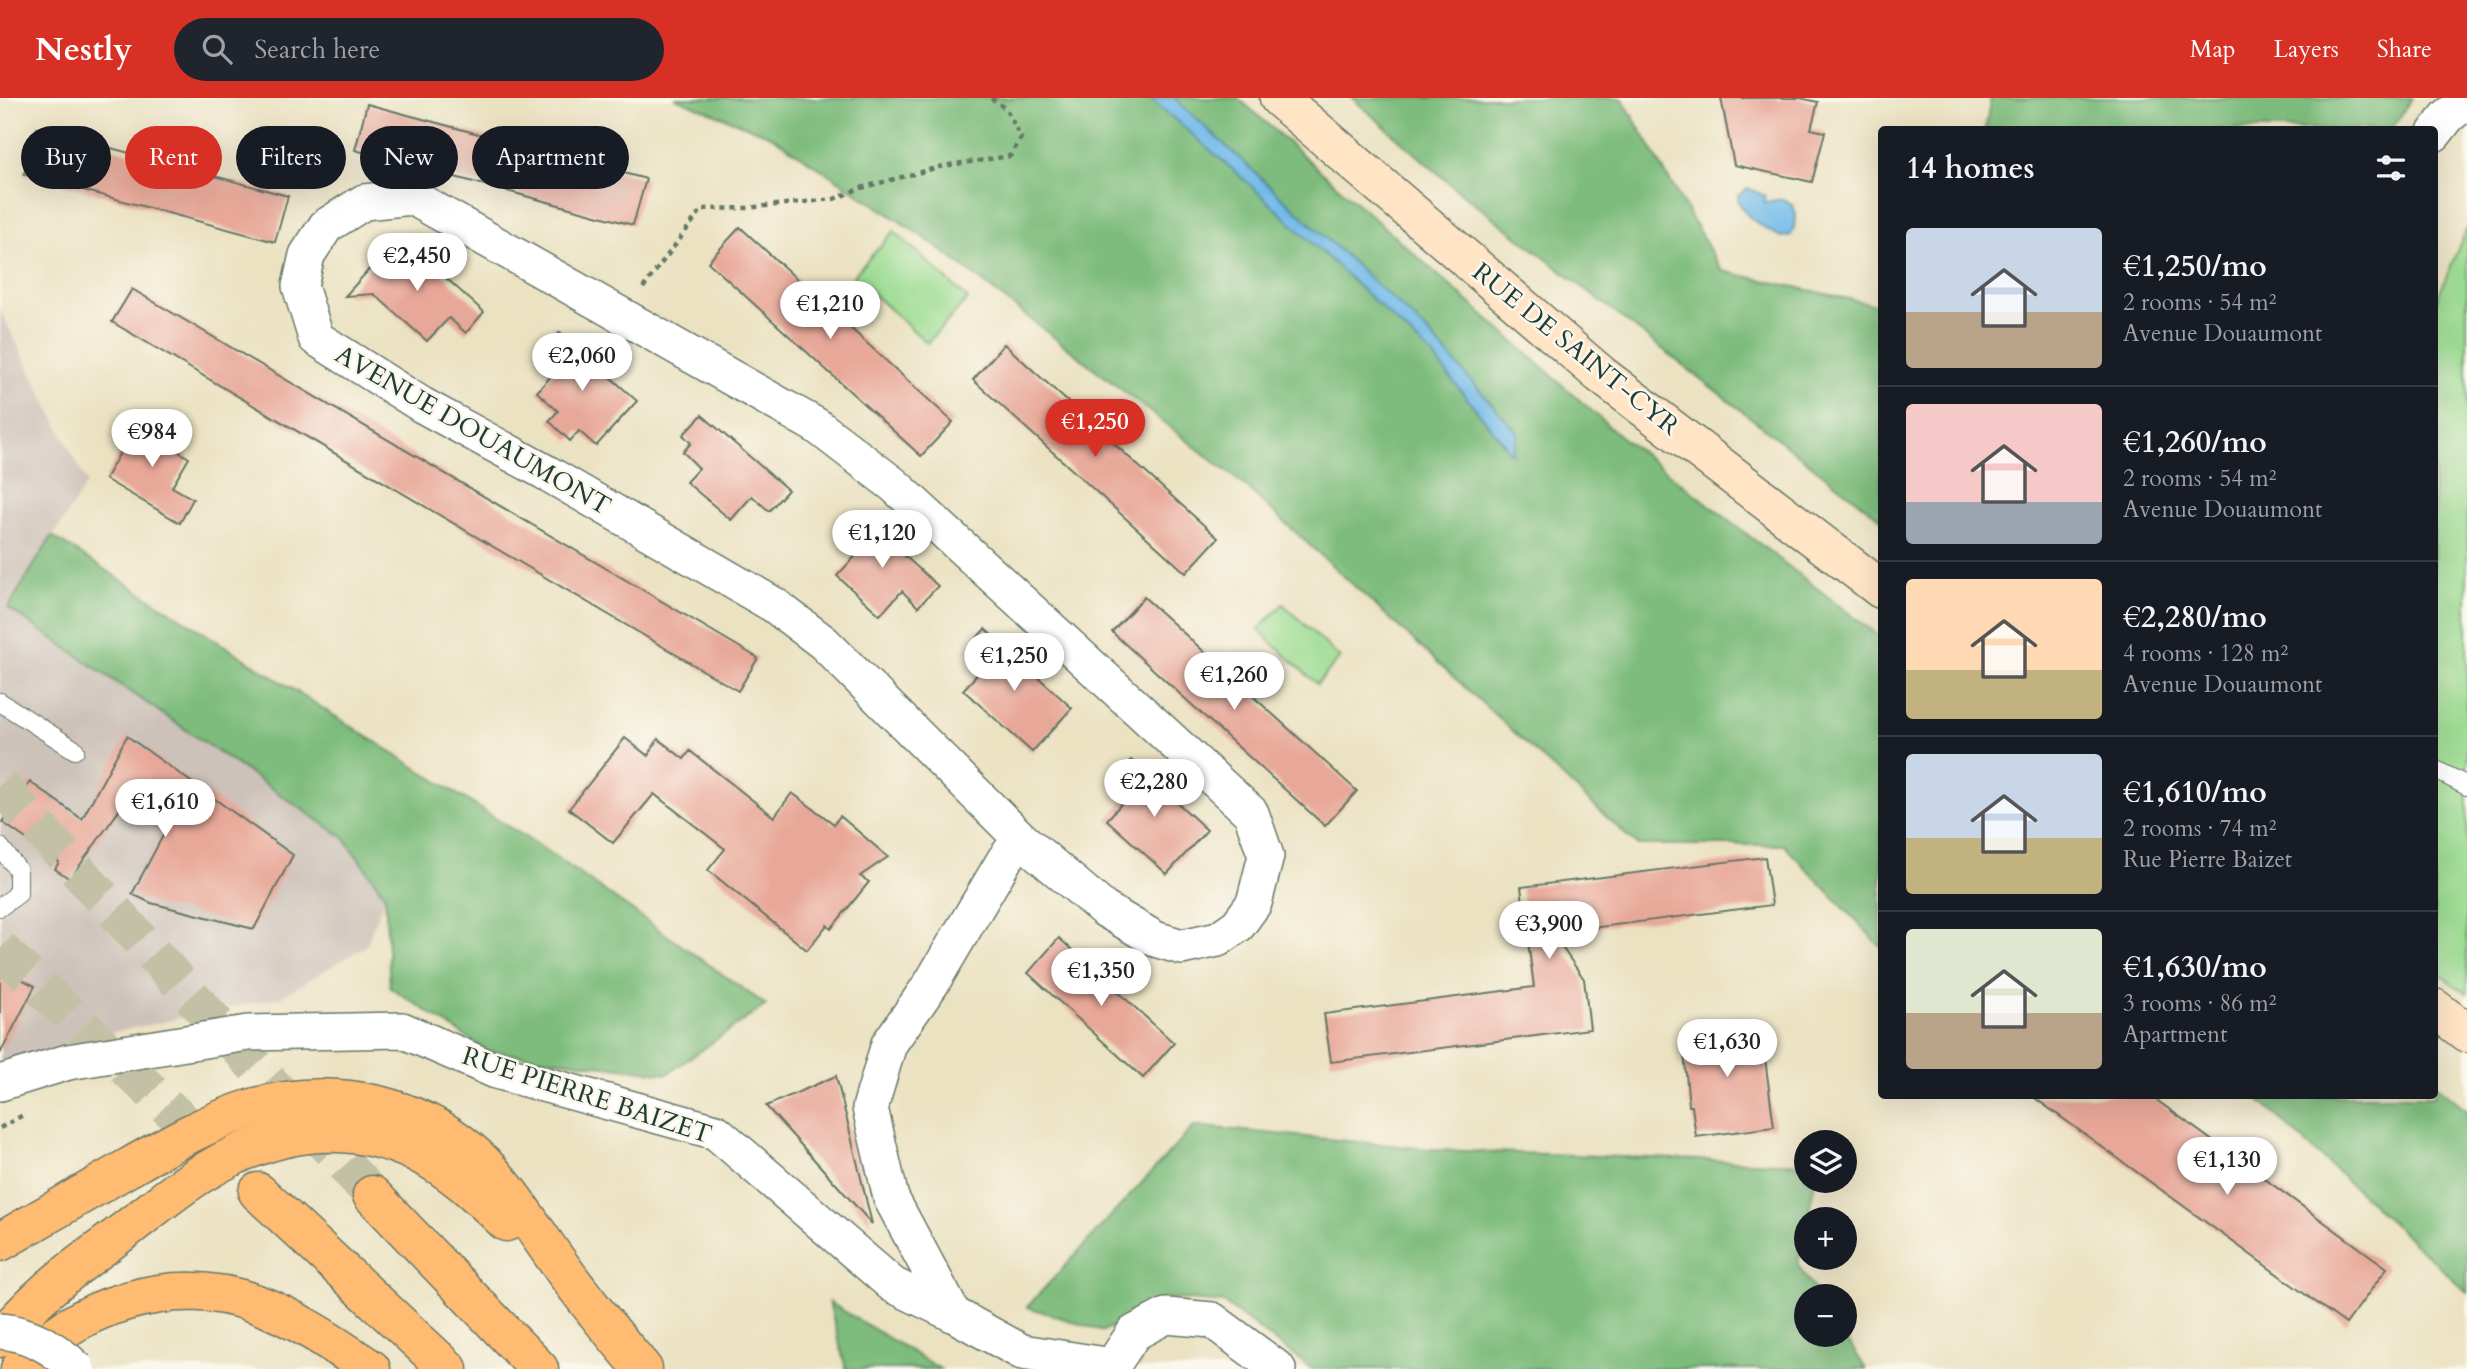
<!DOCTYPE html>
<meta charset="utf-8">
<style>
:root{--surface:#171b24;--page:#20242c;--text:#f1f3f6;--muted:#9ea1a6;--line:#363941;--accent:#d93025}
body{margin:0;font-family:Cardo,serif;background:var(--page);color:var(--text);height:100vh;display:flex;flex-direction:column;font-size:26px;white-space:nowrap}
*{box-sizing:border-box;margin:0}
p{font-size:23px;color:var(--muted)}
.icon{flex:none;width:38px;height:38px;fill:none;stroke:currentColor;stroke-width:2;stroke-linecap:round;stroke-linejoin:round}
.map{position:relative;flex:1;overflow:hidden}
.drawer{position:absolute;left:1878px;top:28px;width:560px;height:973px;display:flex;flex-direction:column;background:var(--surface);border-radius:7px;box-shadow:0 7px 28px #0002}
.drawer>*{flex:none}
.top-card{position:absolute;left:21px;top:28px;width:665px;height:63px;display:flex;gap:14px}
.fabs{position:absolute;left:1794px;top:1032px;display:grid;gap:14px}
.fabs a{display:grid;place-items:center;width:63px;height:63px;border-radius:50%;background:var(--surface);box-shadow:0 7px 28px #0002;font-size:35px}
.price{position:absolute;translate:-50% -60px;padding:0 16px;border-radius:24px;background:#fff;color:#222;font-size:23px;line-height:46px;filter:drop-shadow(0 2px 4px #0008)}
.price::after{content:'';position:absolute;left:50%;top:42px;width:21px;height:16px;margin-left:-10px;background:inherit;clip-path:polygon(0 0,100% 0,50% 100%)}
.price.on{background:var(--accent);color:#fff}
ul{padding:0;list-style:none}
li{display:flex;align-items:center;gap:21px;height:175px;padding:0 28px}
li+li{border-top:2px solid var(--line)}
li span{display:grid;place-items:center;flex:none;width:196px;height:140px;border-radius:7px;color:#555}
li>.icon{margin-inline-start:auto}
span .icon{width:84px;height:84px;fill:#fffc;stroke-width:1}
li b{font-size:30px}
h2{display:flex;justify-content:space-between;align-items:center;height:84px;padding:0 28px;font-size:30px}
.tag{padding:0 24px;border-radius:32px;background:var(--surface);box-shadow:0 7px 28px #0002;font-size:24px;line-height:63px}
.tag.on{background:var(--accent);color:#fff}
header{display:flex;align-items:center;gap:42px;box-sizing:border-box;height:98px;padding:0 35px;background:var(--accent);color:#fff}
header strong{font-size:33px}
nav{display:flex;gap:38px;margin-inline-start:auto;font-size:24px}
.search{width:490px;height:63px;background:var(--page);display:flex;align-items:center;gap:18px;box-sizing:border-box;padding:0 24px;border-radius:38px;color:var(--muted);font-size:26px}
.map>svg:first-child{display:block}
.industrial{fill:#cdc2b9}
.green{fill:#9cdc92;stroke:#5e8c63;stroke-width:2}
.forest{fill:#7dbc7c;stroke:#4e7c58;stroke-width:2}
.water{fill:#70bae9;stroke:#487c8e;stroke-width:2}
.building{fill:#e8a899}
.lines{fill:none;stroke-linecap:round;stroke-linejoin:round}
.highway-tunnel{stroke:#c2c1a6;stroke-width:38;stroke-dasharray:38 19;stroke-linecap:butt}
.lane-casing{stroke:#676;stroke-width:20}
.street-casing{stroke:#676;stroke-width:38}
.secondary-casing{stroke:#676;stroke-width:41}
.highway-casing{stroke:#676;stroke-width:41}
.path{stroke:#676;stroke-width:4.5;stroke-dasharray:5 5;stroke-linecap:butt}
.lane{stroke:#fff;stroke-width:18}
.street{stroke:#fff;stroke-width:35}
.secondary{stroke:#ffe4c6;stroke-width:38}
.highway{stroke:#ffbb71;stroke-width:38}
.street-bridge-casing{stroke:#676;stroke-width:38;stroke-linecap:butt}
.street-bridge{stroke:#fff;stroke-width:35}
.labels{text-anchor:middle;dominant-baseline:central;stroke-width:5;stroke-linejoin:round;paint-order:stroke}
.street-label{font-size:26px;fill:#1f3d34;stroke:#fbf7ec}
</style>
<header>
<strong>Nestly</strong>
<div class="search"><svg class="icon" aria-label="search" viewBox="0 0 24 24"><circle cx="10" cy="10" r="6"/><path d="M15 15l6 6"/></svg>Search here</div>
<nav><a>Map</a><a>Layers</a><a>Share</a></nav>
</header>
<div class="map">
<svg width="2467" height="1271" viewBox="0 0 2467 1271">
<rect width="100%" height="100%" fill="#fbf7ec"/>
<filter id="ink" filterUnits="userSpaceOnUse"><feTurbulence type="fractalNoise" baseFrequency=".0143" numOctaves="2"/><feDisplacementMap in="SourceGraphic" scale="14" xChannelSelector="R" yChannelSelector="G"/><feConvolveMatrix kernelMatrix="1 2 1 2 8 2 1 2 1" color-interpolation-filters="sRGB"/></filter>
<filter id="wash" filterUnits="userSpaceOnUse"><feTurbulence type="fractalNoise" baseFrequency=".00686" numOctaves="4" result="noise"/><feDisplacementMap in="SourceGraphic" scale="28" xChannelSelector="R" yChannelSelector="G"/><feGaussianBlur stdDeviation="1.57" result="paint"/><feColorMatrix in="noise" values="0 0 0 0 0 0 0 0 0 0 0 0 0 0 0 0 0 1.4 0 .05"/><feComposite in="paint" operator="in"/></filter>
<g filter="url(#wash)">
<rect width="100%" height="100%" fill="#ebe2c2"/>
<polygon class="industrial" points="0,212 87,385 8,510 344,740 385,798 366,848 281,899 72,943 0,998"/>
<g class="green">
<polygon points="2467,130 2467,896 2434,872 2434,208"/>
<polygon points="894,133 968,201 927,245 853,178"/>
<polygon points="1283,506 1340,560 1317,586 1258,532"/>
</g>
<g class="forest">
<polygon points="675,0 1238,0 1619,337 1881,540 1881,849 1784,747 1637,747 1243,386 935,147 771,38"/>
<polygon points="1352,0 1622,0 1722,173 1881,208 1881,421 1455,90"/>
<polygon points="1991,0 2412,0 2392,31 1985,31"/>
<polygon points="52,438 553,757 766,907 667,976 488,953 390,889 385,798 344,740 8,510"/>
<polygon points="2434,985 2467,1012 2467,1194 2255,998 2434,998"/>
<polygon points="1194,1028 1439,1052 1806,1066 1806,1083 1815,1083 1798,1167 1819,1199 1806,1199 1806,1237 1844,1237 1866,1271 1312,1271 1224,1205 1166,1200 1103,1233 1027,1209"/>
<polygon points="829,1204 940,1271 846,1271"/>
</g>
<g class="water">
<polygon points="1150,0 1174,0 1423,229 1518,335 1512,356 1432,257 1247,84"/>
<path d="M1747 90 1765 98V104L1783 101C1800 108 1797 123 1791 137L1781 139C1766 131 1738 117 1738 98Z"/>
</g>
<g id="blocks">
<g class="building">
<polygon points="1721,0 1800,0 1818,4 1811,31 1825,34 1812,84 1734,67"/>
<polygon points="367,6 646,81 633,127 355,52"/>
<polygon points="37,30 288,98 275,144 24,76"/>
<polygon points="740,129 953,324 921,358 708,164"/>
<polygon points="407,145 484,214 466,235 449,220 427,243 374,196 345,198 385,154 396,157"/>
<polygon points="132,191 758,560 738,593 112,224"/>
<polygon points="560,234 637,303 596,348 579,333 570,343 549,323 558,313 537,294 558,270 541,255"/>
<polygon points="1004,246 1218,440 1186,475 973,282"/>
<polygon points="702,317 788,392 769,413 752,398 731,422 686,384 699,370 683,354 691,345 683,337"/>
<polygon points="141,318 177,338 171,349 189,360 172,389 193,401 180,425 105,381"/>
<polygon points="861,418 938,488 918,509 902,493 880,517 837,478 859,454 842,439"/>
<polygon points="1144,499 1357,693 1325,728 1112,534"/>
<polygon points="985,531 1072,610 1032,654 963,592 985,568 966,552"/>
<polygon points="127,638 293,757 254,831 151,805 132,796 167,730 123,707 70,781 55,771 59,764 2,724 30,684 82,721"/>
<polygon points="625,640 648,658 658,641 684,661 690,653 774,719 792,695 834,726 840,718 888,759 860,778 869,784 831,831 827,827 807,852 708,772 725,751 654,696 613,745 569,711"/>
<polygon points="1131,662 1207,732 1167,776 1107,722 1128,698 1111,683"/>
<polygon points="1765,759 1772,807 1552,835 1584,881 1590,931 1331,964 1324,916 1534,889 1521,789"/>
<polygon points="1059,840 1174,945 1143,980 1028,875"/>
<polygon points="0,870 35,888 0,956"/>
<polygon points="1760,923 1774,1029 1696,1039 1692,1008 1689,1008 1682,933"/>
<polygon points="836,978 848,1026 872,1126 766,1008"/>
<polygon points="2032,998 2151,998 2387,1170 2346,1226"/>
</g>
</g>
</g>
<g filter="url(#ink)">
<use href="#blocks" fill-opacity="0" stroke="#676" stroke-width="2"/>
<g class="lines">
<g class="highway-tunnel">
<polyline points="0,687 372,1097"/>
<polyline points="0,851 258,1094"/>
</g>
<g class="lane-casing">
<g id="lane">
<polyline points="0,604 75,652"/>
<polyline points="2434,671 2467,688"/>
<polyline points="0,749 18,772 18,796 0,809"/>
</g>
</g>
<g class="street-casing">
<g id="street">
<polyline points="2434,36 2448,18 2467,3"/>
<polygon points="412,99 817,328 894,387 1251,715 1266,758 1254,805 1238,827 1218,841 1182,849 1155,841 1104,811 1021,741 824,545 774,507 545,374 422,307 316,240 300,188 307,157 326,128 364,104"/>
<polyline points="0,985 68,964 248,935 402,932 496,973 716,1034 893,1187 953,1216 1022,1254 1112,1268"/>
<polyline points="953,1216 891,1100 870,1010 889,946 931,886 1005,761 1021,741"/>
<polyline points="1112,1268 1134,1235 1166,1218 1212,1222 1278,1271"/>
</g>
</g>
<g class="secondary-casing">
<g id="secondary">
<polyline points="1279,0 1600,276 1881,491"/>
<polyline points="2434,910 2467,935"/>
</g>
</g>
<g class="highway-casing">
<g id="highway">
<polyline points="258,1094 448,1271"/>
<polyline points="372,1097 539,1271"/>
<path d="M0 1144C40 1121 80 1098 119 1075 206 1025 275 983 378 1007 410 1015 443 1030 468 1051 504 1081 530 1126 557 1163 584 1201 613 1236 643 1271"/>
<path d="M0 1240C18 1221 36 1201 57 1184 81 1164 108 1146 133 1126 157 1108 180 1088 206 1073 279 1029 356 1019 432 1063 459 1079 483 1102 506 1124"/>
<path d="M20 1271C49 1237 84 1215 127 1203 227 1174 291 1217 371 1271"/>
</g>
</g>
<g class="path">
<polyline points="643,190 702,111 746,110 834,101 861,90 943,68 1010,58 1021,40 1006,11 991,0"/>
<polyline points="0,1030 23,1017"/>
</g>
<use href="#lane" class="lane"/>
<use href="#street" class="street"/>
<use href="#secondary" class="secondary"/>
<use href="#highway" class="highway"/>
<g class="street-bridge-casing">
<path id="street-bridge" d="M0 1233C30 1235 55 1250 77 1271"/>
</g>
<use href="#street-bridge" class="street-bridge"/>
</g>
</g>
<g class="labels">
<g class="street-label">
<text transform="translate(1576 251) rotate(39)">RUE DE SAINT-CYR</text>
<text transform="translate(473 332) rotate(30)">AVENUE DOUAUMONT</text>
<text transform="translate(587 997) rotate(18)">RUE PIERRE BAIZET</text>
</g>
</g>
</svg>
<div class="fabs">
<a><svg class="icon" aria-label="layers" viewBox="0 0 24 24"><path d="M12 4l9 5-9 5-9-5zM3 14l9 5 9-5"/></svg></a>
<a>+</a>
<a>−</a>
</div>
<b class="price" style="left:417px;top:195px">€2,450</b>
<b class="price" style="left:830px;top:243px">€1,210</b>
<b class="price" style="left:582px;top:295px">€2,060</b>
<b class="price on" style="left:1095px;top:361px">€1,250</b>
<b class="price" style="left:152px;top:371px">€984</b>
<b class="price" style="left:882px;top:472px">€1,120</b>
<b class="price" style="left:1014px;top:595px">€1,250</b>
<b class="price" style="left:1234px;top:614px">€1,260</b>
<b class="price" style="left:1154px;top:721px">€2,280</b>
<b class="price" style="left:165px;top:741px">€1,610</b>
<b class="price" style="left:1549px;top:863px">€3,900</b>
<b class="price" style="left:1101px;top:910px">€1,350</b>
<b class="price" style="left:1727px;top:981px">€1,630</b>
<b class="price" style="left:2227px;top:1099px">€1,130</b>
<div class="top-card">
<a class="tag">Buy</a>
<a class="tag on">Rent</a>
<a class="tag">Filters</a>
<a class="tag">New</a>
<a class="tag">Apartment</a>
</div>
<section class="drawer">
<h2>14 homes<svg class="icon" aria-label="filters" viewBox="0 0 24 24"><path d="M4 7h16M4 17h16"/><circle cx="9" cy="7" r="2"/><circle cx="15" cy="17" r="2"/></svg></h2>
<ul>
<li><span style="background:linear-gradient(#c9d6e8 60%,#b9a48a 0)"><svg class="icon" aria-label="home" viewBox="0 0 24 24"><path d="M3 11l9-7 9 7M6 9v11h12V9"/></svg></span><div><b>€1,250/mo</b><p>2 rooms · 54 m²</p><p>Avenue Douaumont</p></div></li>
<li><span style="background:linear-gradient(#f6c9c9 70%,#9aa5b1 0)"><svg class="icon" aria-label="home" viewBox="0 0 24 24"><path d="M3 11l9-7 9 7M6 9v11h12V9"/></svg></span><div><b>€1,260/mo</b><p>2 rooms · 54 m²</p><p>Avenue Douaumont</p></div></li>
<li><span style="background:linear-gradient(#ffd9b3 65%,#c2b280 0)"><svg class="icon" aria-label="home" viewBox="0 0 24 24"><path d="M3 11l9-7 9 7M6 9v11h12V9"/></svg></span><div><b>€2,280/mo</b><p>4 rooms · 128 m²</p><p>Avenue Douaumont</p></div></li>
<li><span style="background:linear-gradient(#c9d6e8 60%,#c2b280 0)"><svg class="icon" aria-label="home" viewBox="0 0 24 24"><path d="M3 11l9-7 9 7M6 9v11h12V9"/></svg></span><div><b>€1,610/mo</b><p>2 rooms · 74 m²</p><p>Rue Pierre Baizet</p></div></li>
<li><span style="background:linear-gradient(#dfe7d0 60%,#b9a48a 0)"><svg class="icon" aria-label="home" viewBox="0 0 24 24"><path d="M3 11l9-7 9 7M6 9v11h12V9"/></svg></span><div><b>€1,630/mo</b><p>3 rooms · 86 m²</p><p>Apartment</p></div></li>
</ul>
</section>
</div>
